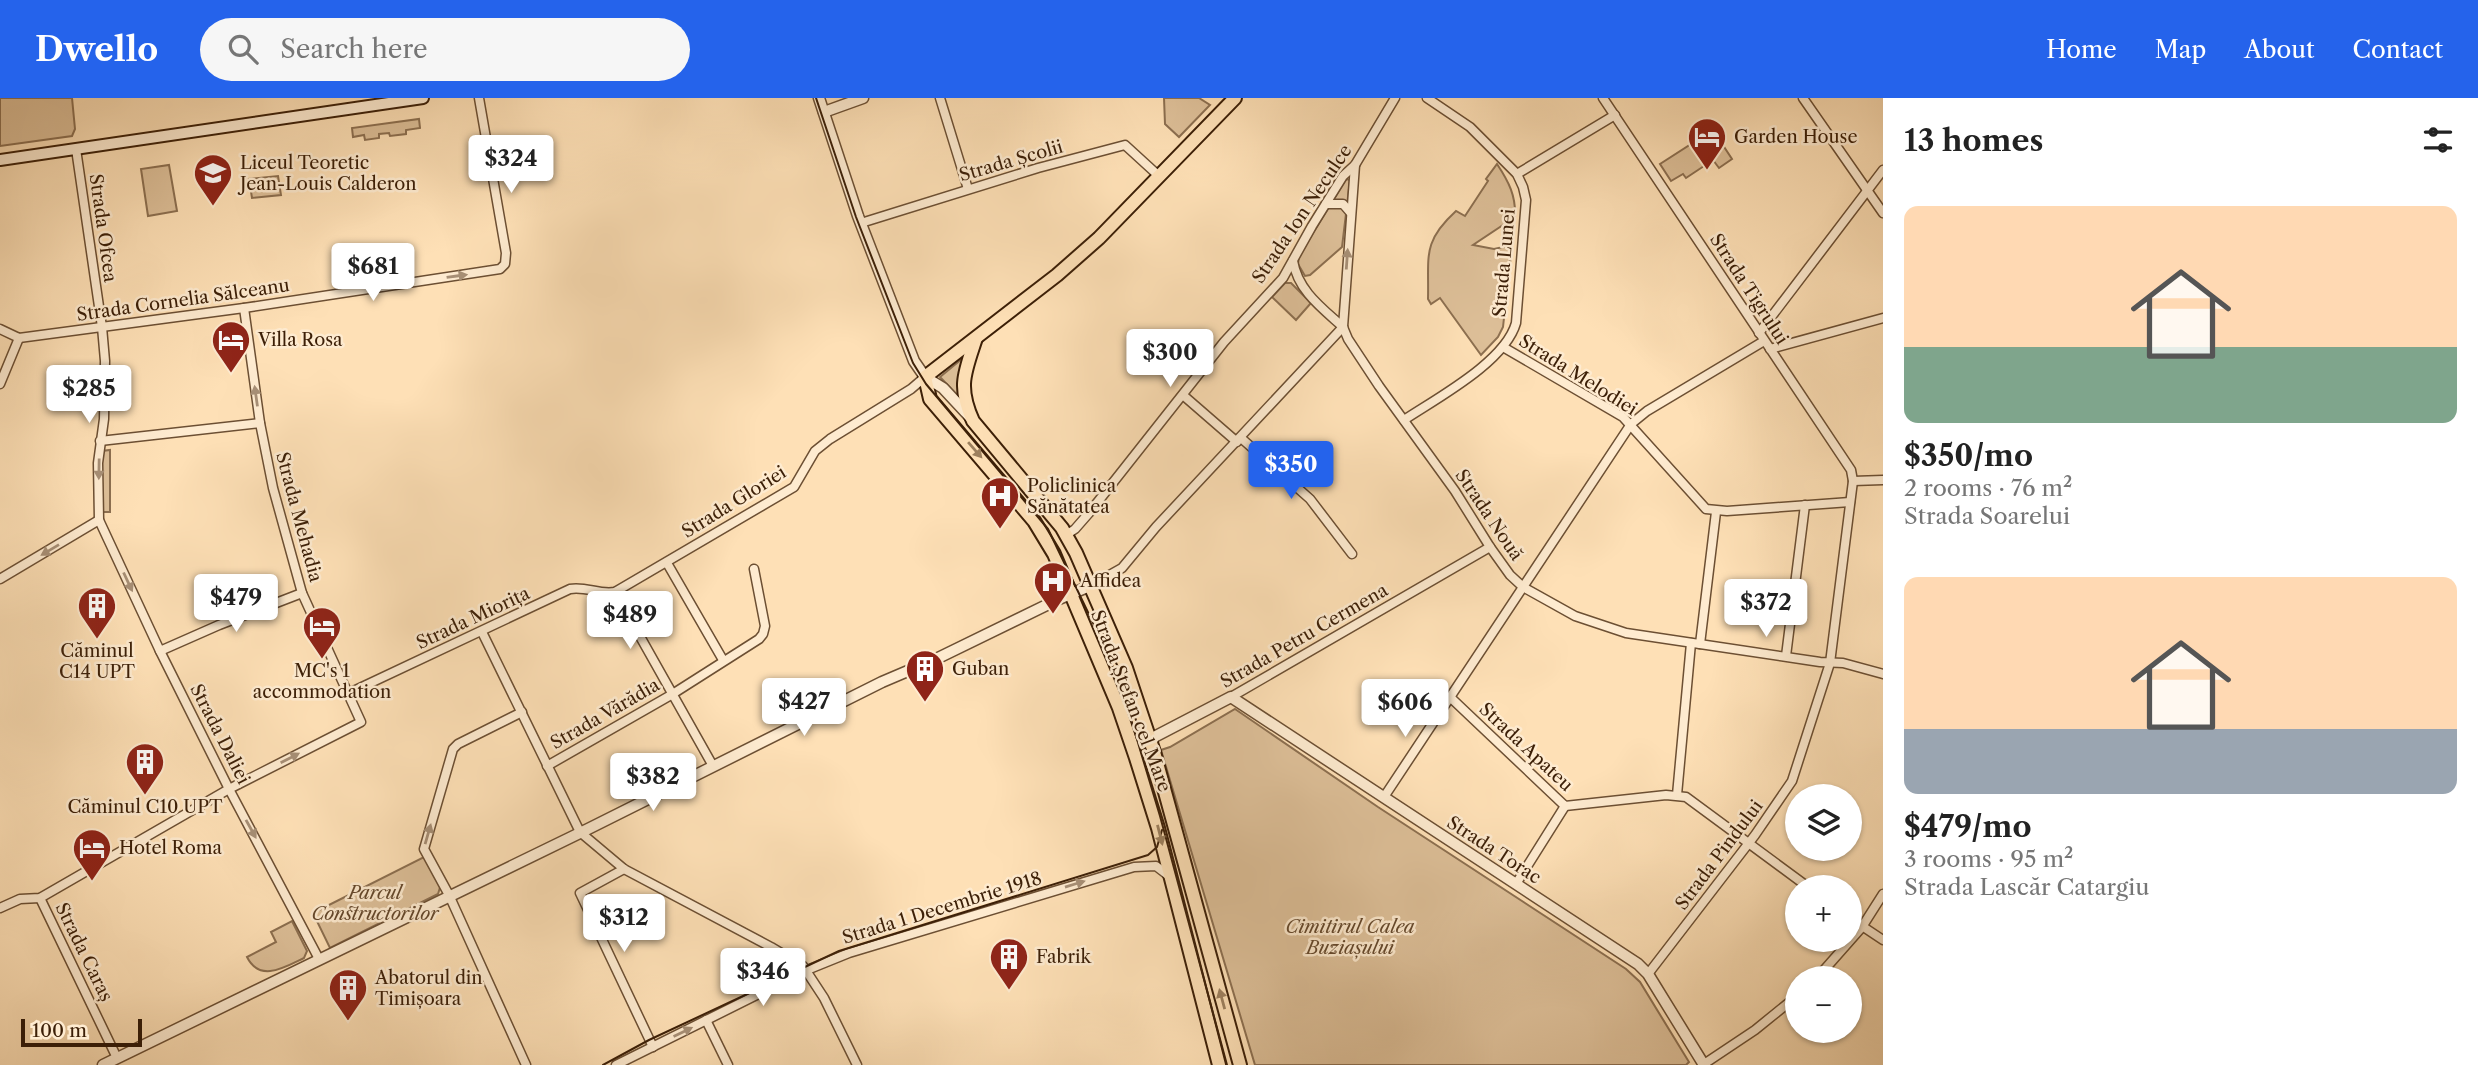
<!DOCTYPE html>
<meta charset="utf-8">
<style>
:root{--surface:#fff;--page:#f6f6f6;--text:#222;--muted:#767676;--accent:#2563eb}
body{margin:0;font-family:"Libre Caslon Text",serif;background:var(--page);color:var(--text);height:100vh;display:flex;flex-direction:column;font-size:26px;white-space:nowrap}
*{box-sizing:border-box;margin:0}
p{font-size:23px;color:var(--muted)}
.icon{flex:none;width:38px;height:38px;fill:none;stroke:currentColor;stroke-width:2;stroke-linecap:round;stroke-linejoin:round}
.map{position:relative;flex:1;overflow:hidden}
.details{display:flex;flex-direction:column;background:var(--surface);width:595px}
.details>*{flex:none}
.buttons{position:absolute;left:1785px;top:686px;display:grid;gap:14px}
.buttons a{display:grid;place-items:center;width:77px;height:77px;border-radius:50%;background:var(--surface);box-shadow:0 2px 5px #0004;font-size:35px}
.scale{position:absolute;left:21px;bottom:18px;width:121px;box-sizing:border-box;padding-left:7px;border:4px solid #3c1f07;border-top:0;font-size:19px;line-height:24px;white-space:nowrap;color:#3c1f07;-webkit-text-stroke:5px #feebd0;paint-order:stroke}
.price{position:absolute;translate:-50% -60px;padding:0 16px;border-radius:7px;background:#fff;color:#222;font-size:23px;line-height:46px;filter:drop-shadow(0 2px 4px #0008)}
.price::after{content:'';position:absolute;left:50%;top:42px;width:21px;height:16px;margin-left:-10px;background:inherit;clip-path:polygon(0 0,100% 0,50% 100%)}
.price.active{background:var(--accent);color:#fff}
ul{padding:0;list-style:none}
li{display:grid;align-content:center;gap:14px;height:371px;padding:0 21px}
li span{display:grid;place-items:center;height:217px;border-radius:14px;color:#555}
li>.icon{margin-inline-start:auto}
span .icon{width:126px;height:126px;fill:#fffc;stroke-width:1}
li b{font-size:30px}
h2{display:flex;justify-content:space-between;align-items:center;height:84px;padding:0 21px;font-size:30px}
header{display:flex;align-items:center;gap:42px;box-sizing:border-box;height:98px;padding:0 35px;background:var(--accent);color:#fff}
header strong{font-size:33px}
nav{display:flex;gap:38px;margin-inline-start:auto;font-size:24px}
.search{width:490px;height:63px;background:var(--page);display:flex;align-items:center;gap:18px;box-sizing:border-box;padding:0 24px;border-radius:38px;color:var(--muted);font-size:26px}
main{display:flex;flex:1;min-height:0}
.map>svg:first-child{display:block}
.green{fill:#ddbf98;stroke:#8c6f50;stroke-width:2}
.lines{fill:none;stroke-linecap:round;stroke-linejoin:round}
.minor-casing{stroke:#6c4f33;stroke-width:11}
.tertiary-casing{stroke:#6c4f33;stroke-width:13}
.secondary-casing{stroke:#3c1f07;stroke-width:14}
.primary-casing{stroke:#3c1f07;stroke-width:16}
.minor{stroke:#feebd0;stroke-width:8}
.tertiary{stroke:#feebd0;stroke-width:10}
.secondary{stroke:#feebd0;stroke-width:10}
.primary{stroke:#fee0b6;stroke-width:12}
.tram{stroke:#3c1f07;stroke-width:2}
.oneway{fill:#a78f76}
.oneway2{fill:#9d805e}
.labels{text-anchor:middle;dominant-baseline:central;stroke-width:5;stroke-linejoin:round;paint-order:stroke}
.poi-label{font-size:18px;fill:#3c1f07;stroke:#feebd0;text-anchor:start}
.street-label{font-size:18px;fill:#3c1f07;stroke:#feebd0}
.park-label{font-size:18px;font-style:italic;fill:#64472b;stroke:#feebd0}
</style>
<header>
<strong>Dwello</strong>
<div class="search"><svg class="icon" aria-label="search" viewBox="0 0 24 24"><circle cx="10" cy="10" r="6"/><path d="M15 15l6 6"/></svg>Search here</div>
<nav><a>Home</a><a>Map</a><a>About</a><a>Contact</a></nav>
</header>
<main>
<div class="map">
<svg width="1883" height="967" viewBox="0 0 1883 967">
<rect width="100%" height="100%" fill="#fee0b6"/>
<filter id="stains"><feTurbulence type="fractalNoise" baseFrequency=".00286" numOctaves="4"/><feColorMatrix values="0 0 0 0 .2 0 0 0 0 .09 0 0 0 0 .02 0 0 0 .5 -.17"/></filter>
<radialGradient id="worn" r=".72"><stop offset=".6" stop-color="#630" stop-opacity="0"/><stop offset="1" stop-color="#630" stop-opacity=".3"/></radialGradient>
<g class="green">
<polygon points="0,0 72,0 75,31 72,38 0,48"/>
<polygon points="1164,0 1199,0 1210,7 1179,39 1165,26"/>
<polygon points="419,21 420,30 406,32 406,36 390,38 389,35 379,36 379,40 365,42 364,37 353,39 352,30"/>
<polygon points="1713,32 1732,61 1719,70 1713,62 1686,80 1683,76 1671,83 1660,66"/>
<path d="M1497 66C1509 84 1516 98 1515 119L1473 147 1494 151 1512 147 1503 229 1498 239 1481 257 1440 200 1431 206 1428 201C1429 158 1422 144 1456 113L1465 118 1488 83 1486 81Z"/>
<polygon points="169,67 177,113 148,118 141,71"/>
<polygon points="278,78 281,97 252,100 249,81"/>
<polygon points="1346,81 1350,82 1342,149 1310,177 1305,178 1298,166 1299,158"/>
<polygon points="1285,185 1291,185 1311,205 1296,222 1272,199"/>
<polygon points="963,260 959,299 940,279"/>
<polygon points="110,352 110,414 102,414 102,353"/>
<polygon points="1235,611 1378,709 1626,871 1640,884 1689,964 1686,967 1255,967 1161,652 1170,649"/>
<polygon points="426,758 441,786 438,796 330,850 313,815"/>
<path d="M292 823 307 853 304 860C285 869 260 885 247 859L276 844 271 834Z"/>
</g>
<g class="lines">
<g class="minor-casing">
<g id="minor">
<polyline points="940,0 968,91"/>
<polyline points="1603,0 1851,372 1853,383 1830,565 1792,683 1755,737 1648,876"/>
<polyline points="1803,0 1883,115"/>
<polyline points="76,51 102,229 105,263 104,321 98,365 99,422 160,553 229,691 319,861"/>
<polyline points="1355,67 1343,229 1348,241 1379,288 1455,393 1490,449 1510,477 1523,489 1575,518 1626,535 1820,564 1843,565 1883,576"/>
<polyline points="1517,76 1615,17"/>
<polyline points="1326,106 1343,106 1350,114"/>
<polyline points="861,125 1038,70 1125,47 1160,79"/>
<path d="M1293 163C1298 193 1322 210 1343 229"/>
<polyline points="0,231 19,240 244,210 500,171 505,166 506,155 479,0"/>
<polyline points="1759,235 1883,72"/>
<polyline points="1503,249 1623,319 1706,411 1727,413 1850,404"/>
<polyline points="1770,251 1883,220"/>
<polyline points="0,286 19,240"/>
<polyline points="1184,298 1237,344"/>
<path d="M1404 322C1437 300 1505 264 1516 225L1526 102 1523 89 1517 76 1470 29 1427 0"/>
<polyline points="1241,340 1310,401 1352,456"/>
<polyline points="100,343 260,325"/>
<polyline points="1853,383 1883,382"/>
<polyline points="1066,437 1075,431 1089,415 1224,244 1283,180 1312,128 1343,78 1355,67 1395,0"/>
<polyline points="667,465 723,562"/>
<polyline points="0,481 99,422"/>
<polyline points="1090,488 1122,470 1156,429 1343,229"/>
<polyline points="615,494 713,668"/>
<polyline points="482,534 580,734 624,771 771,849 803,868 824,900 857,967"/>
<polyline points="1700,546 1716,414"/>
<polyline points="160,553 219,527 302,495"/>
<polyline points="1786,558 1805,407"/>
<path d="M347 596 570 491C586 488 599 497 615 494L794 389 815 353 830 341 911 291 925 279"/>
<polyline points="1231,599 1490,449"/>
<polyline points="1450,599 1565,708 1666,697 1686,699 1808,789"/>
<polyline points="522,614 458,646 453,651 424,751 449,797 526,967"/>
<polyline points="547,668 671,597 759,541 763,536 765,528 754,471"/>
<polyline points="1677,697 1691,545"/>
<polyline points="1384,699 1631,326 1647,313 1764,243"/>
<polyline points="624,771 580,795 653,949"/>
<polyline points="1516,786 1565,708"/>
<polyline points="40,800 117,960"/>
<polyline points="0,810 20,801 40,800 229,691 361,624 302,495 273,390 260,325 244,210"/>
<polyline points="1850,820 1883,842"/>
<polyline points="1817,880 1862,829 1883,796"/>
<polyline points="706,922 728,967"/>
<polyline points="1704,966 1755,932 1797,898"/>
<polyline points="616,967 807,872 849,855 1134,769 1156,768 1169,778"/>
</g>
</g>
<g class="tertiary-casing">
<g id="tertiary">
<polyline points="819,0 858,118 914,263 925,279 943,290 971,320"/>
<polyline points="824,14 863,0"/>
<polyline points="1133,650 1231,599 1638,866 1648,876 1704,967"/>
<polyline points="103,967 588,731 882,584 936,561 1059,501 1090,488"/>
</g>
</g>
<g class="secondary-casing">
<polyline id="secondary" points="0,62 423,0"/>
</g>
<g class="primary-casing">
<g id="primary">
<path d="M976 240C965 274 957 288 973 323L1062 430 1076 455 1126 570 1154 654 1240 967"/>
<polyline points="1219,967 1158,730 1136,660 1119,610 1054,456 1034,423 930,301 925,279 1057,177 1099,140 1235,0"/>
</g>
</g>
<use href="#minor" class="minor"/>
<use href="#tertiary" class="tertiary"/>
<use href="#secondary" class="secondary"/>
<use href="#primary" class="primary"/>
<g class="tram">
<polyline points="816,0 856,119 913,265 926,286 1048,431 1108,556 1124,598 1160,718 1227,967"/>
<polyline points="603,967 649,942 839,853 1148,757 1157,749 1162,732"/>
</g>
</g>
<defs><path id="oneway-solid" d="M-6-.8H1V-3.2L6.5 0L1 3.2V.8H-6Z" transform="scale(1.75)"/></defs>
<g class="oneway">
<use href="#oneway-solid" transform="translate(1347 161) rotate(-86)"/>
<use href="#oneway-solid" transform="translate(457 178) rotate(-8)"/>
<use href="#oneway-solid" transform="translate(256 298) rotate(-98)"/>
<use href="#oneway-solid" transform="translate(99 371) rotate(91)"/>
<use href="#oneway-solid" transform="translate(50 452) rotate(149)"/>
<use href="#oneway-solid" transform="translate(128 484) rotate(65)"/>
<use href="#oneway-solid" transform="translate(290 660) rotate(-27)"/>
<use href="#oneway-solid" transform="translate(251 731) rotate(61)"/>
<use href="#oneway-solid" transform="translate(428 736) rotate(-74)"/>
<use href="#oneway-solid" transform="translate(1075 786) rotate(-17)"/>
<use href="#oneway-solid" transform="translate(683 934) rotate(-26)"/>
</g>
<g class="oneway2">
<use href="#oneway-solid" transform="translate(975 352) rotate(49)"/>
<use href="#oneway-solid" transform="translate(1160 737) rotate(76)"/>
<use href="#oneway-solid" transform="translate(1222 901) rotate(-105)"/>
</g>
<defs>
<g id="hotel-pin" transform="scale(2.0125)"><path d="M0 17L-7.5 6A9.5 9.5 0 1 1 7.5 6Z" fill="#8f2418" stroke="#feebd0"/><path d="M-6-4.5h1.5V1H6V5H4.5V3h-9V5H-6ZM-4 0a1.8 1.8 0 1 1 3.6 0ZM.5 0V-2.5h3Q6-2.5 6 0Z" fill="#fff"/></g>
<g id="school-pin" transform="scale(2.0125)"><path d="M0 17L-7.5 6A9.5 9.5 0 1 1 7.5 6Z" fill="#8f2418" stroke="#feebd0"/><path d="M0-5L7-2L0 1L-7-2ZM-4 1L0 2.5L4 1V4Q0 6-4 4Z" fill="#fff"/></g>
<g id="hospital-pin" transform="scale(2.0125)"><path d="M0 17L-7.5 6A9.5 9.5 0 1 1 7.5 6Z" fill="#8f2418" stroke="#feebd0"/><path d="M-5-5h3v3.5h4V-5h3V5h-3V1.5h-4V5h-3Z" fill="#fff"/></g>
<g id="building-pin" transform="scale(2.0125)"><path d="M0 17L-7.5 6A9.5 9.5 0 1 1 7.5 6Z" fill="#8f2418" stroke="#feebd0"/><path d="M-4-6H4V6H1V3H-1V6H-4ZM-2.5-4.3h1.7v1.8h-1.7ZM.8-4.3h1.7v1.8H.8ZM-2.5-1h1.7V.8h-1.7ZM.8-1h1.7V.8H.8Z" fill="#fff"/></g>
</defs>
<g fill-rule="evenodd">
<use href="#hotel-pin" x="1707" y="39"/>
<use href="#school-pin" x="213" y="75"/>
<use href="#hotel-pin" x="231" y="242"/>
<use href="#hospital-pin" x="1000" y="398"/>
<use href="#hospital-pin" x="1053" y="483"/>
<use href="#building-pin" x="97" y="508"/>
<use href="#hotel-pin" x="322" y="528"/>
<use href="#building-pin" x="925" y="571"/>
<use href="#building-pin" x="145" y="664"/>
<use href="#hotel-pin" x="92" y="750"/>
<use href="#building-pin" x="1009" y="859"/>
<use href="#building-pin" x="348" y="890"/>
</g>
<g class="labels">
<g class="poi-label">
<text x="1734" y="39">Garden House</text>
<text x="240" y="65">Liceul Teoretic<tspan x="240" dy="21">Jean-Louis Calderon</tspan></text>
<text x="258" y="242">Villa Rosa</text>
<text x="1027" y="388">Policlinica<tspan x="1027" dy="21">Sănătatea</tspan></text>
<text x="1080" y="483">Affidea</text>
<text x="97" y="553" text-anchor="middle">Căminul<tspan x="97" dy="21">C14 UPT</tspan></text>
<text x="952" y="571">Guban</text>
<text x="322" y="573" text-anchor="middle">MC's 1<tspan x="322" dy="21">accommodation</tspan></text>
<text x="145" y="709" text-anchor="middle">Căminul C10 UPT</text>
<text x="119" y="750">Hotel Roma</text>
<text x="1036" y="859">Fabrik</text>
<text x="375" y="880">Abatorul din<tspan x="375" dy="21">Timișoara</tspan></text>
</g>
<g class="street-label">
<text transform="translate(1011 63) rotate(-16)">Strada Școlii</text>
<text transform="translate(1302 116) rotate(-56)">Strada Ion Neculce</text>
<text transform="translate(103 130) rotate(82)">Strada Ofcea</text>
<text transform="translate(1504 165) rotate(-85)">Strada Lunei</text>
<text transform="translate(1749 191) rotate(57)">Strada Tigrului</text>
<text transform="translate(183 202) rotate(-8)">Strada Cornelia Sălceanu</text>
<text transform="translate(1578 277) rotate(32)">Strada Melodiei</text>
<text transform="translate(734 404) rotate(-32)">Strada Gloriei</text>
<text transform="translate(1489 417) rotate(56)">Strada Nouă</text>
<text transform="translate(299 419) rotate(75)">Strada Mehadia</text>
<text transform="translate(473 520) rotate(-25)">Strada Miorița</text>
<text transform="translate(1304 538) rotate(-30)">Strada Petru Cermena</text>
<text transform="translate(1131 603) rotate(69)">Strada Ștefan cel Mare</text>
<text transform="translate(605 616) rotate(-30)">Strada Vărădia</text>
<text transform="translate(220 636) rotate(63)">Strada Daliei</text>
<text transform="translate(1526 649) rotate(43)">Strada Apateu</text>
<text transform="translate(1494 752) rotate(33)">Strada Torac</text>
<text transform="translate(1719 757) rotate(-53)">Strada Pindului</text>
<text transform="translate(942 810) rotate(-17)">Strada 1 Decembrie 1918</text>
<text transform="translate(84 854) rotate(64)">Strada Caraș</text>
</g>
<g class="park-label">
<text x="375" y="795">Parcul<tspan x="375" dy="21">Constructorilor</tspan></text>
<text x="1350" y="829">Cimitirul Calea<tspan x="1350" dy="21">Buziașului</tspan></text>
</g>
</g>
<rect width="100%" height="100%" filter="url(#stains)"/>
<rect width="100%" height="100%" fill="url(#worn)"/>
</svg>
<div class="buttons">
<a><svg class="icon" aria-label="layers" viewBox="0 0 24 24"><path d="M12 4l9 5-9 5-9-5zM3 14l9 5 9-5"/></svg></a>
<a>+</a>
<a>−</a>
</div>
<div class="scale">100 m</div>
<b class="price" style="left:511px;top:97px">$324</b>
<b class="price" style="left:373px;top:205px">$681</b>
<b class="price" style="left:1170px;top:291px">$300</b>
<b class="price" style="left:89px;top:327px">$285</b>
<b class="price active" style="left:1291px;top:403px">$350</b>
<b class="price" style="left:236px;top:536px">$479</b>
<b class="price" style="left:1766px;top:541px">$372</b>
<b class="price" style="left:630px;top:553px">$489</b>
<b class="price" style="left:804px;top:640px">$427</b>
<b class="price" style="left:1405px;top:641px">$606</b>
<b class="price" style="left:653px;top:715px">$382</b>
<b class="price" style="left:624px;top:856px">$312</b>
<b class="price" style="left:763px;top:910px">$346</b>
</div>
<section class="details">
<h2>13 homes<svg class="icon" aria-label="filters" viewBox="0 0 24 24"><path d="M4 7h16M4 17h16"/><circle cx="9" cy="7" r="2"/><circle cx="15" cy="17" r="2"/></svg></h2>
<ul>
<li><span style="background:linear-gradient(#ffd9b3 65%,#7fa58c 0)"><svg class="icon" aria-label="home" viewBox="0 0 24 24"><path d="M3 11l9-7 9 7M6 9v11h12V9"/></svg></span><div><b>$350/mo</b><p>2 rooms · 76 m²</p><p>Strada Soarelui</p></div></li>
<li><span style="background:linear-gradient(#ffd9b3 70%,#9aa5b1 0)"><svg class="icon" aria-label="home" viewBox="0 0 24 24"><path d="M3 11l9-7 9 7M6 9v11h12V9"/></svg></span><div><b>$479/mo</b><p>3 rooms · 95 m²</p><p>Strada Lascăr Catargiu</p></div></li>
</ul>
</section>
</main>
